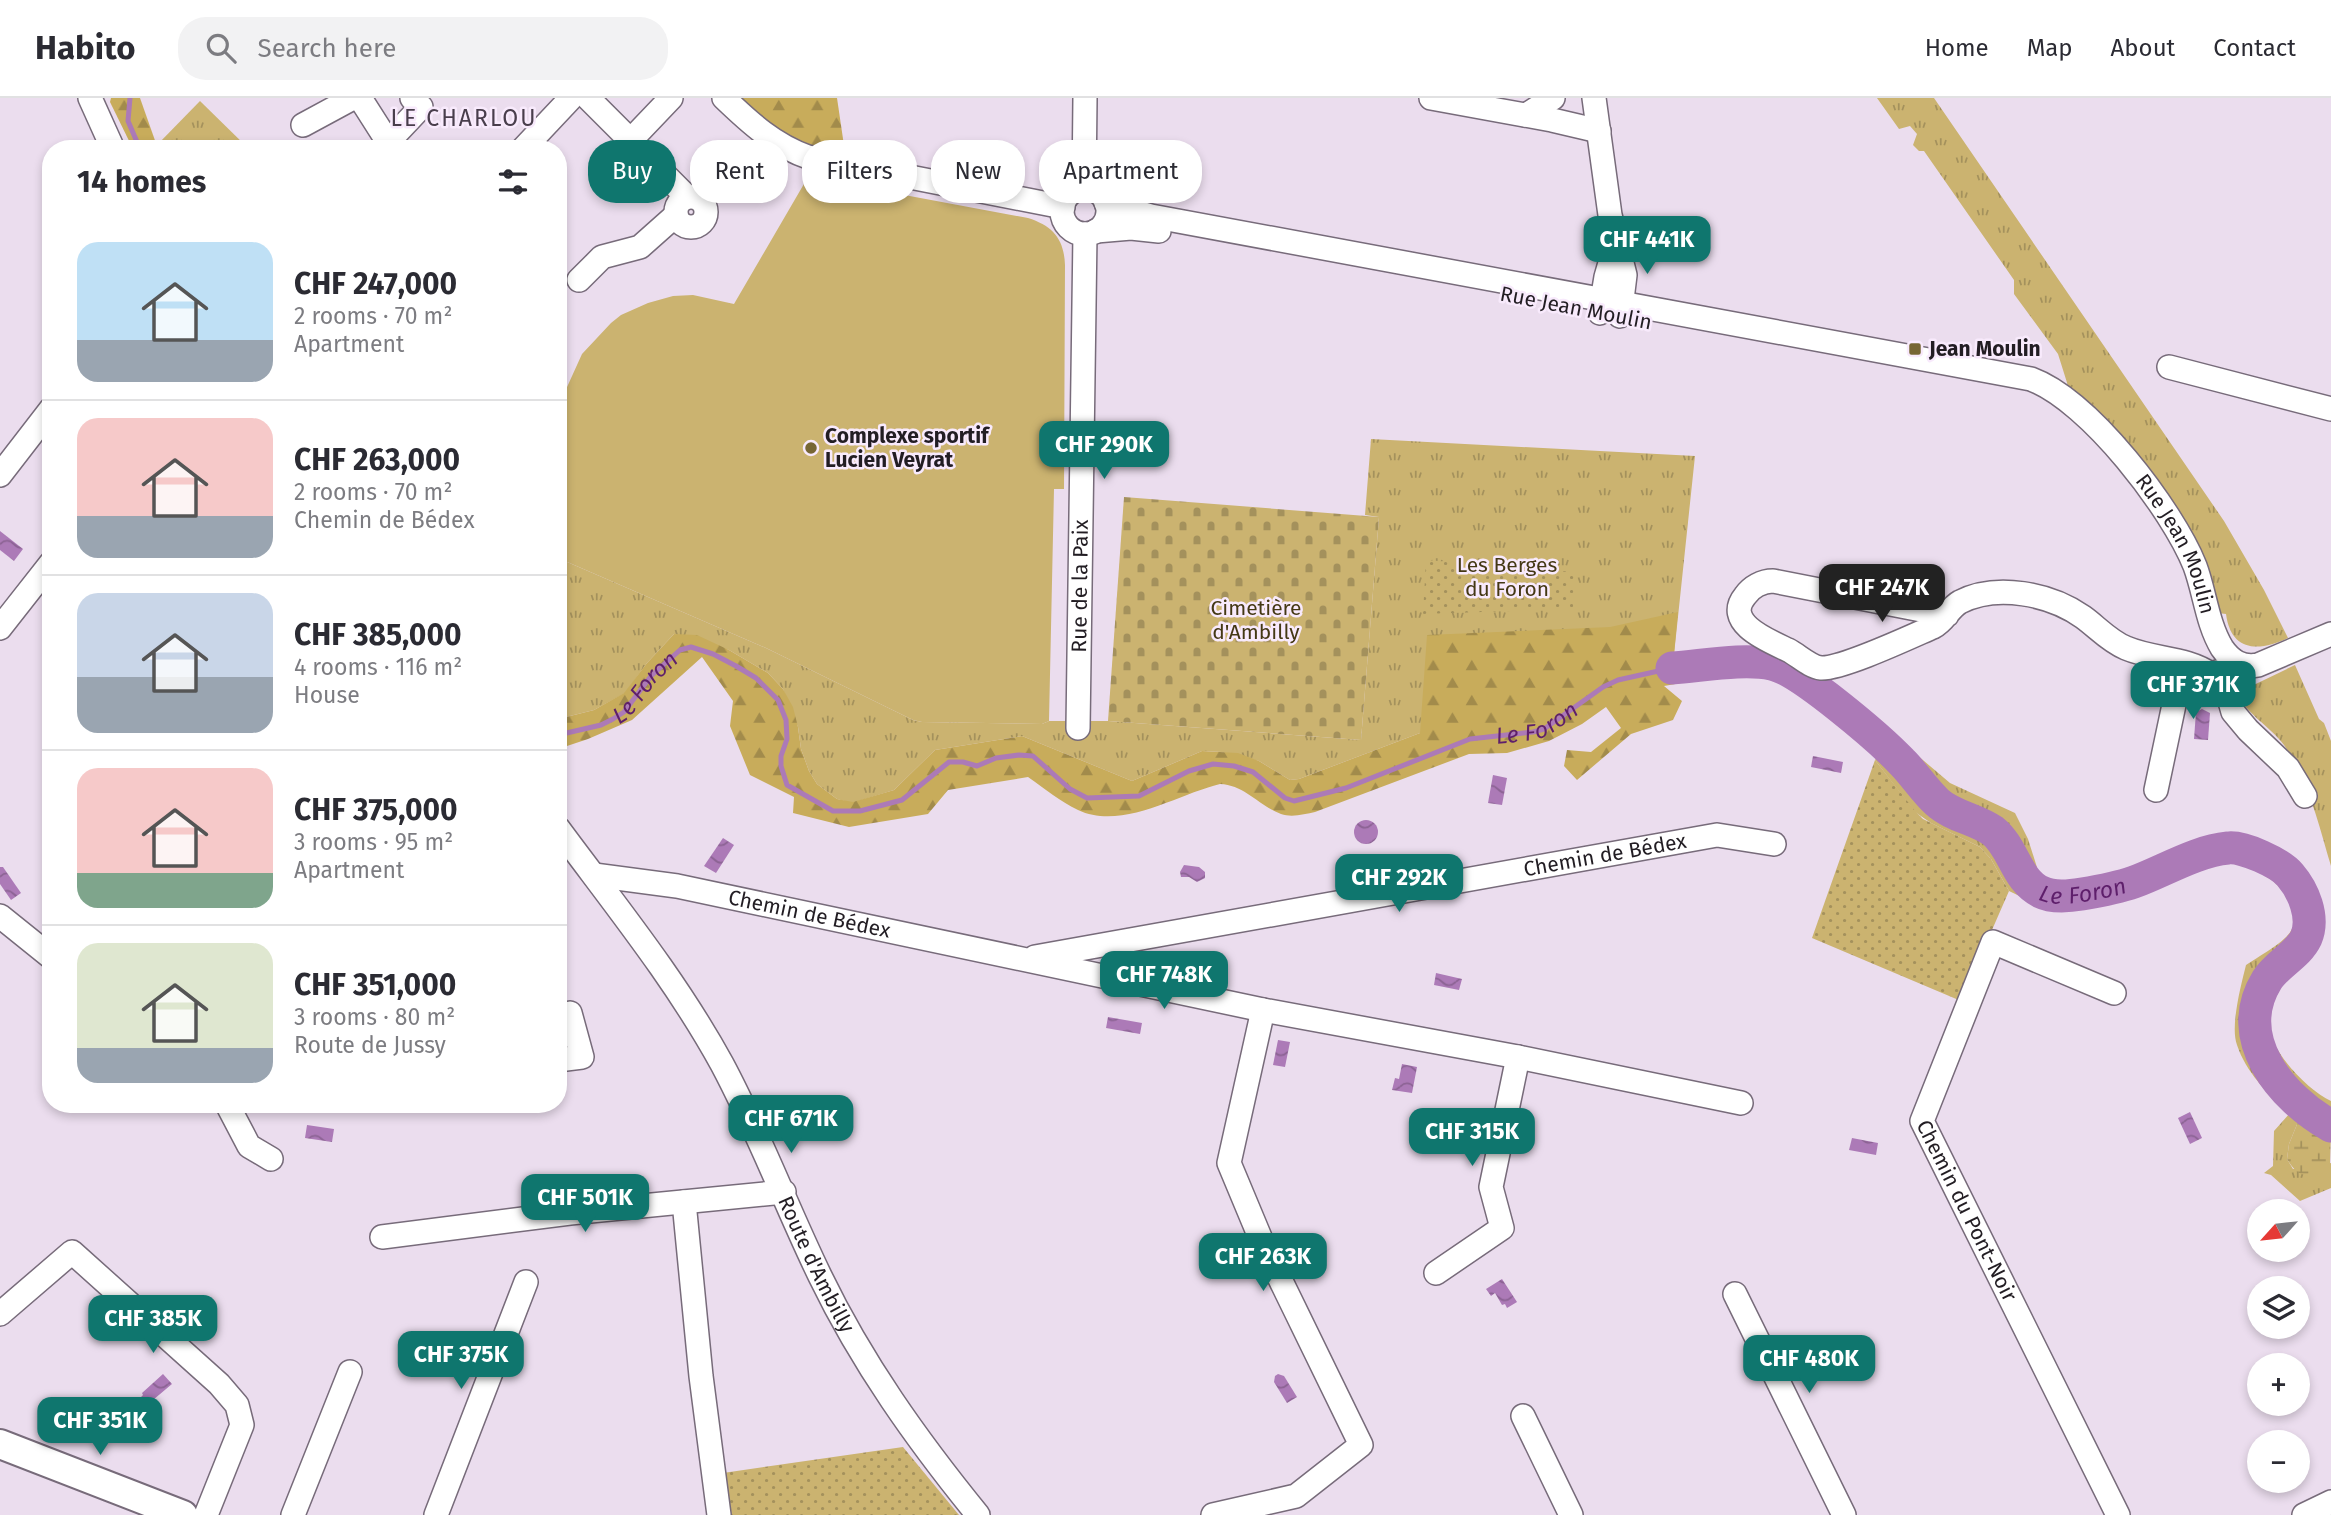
<!DOCTYPE html>
<meta charset="utf-8">
<style>
:root{--surface:#fff;--page:#f2f2f3;--text:#2b2b33;--muted:#7c7c81;--line:#e1e1e2;--accent:#0f766e}
body{margin:0;font-family:"Fira Sans",sans-serif;background:var(--page);color:var(--text);height:100vh;display:flex;flex-direction:column;font-size:26px;white-space:nowrap}
*{box-sizing:border-box;margin:0}
p{font-size:23px;color:var(--muted)}
.icon{flex:none;width:38px;height:38px;fill:none;stroke:currentColor;stroke-width:2;stroke-linecap:round;stroke-linejoin:round}
.map{position:relative;flex:1;overflow:hidden}
.sheet{position:absolute;left:42px;top:42px;width:525px;height:973px;display:flex;flex-direction:column;background:var(--surface);border-radius:28px;box-shadow:0 4px 10px #0003}
.sheet>*{flex:none}
.hud{position:absolute;left:588px;top:42px;width:665px;height:63px;display:flex;gap:14px}
.needle{width:46px;rotate:243deg}
.controls{position:absolute;left:2247px;top:1101px;display:grid;gap:14px}
.controls a{display:grid;place-items:center;width:63px;height:63px;border-radius:50%;background:var(--surface);box-shadow:0 4px 10px #0003;font-size:35px}
.price{position:absolute;translate:-50% -60px;padding:0 16px;border-radius:14px;background:var(--accent);color:#fff;font-size:23px;line-height:46px;filter:drop-shadow(0 2px 4px #0008)}
.price::after{content:'';position:absolute;left:50%;top:42px;width:21px;height:16px;margin-left:-10px;background:inherit;clip-path:polygon(0 0,100% 0,50% 100%)}
.price.selected{background:#222;color:#fff}
ul{padding:0;list-style:none}
li{display:flex;align-items:center;gap:21px;height:175px;padding:0 35px}
li+li{border-top:2px solid var(--line)}
li span{display:grid;place-items:center;flex:none;width:196px;height:140px;border-radius:21px;color:#555}
li>.icon{margin-inline-start:auto}
span .icon{width:84px;height:84px;fill:#fffc;stroke-width:1}
li b{font-size:30px}
h2{display:flex;justify-content:space-between;align-items:center;height:84px;padding:0 35px;font-size:30px}
.chip{padding:0 24px;border-radius:28px;background:var(--surface);box-shadow:0 4px 10px #0003;font-size:24px;line-height:63px}
.chip.selected{background:var(--accent);color:#fff}
header{display:flex;align-items:center;gap:42px;box-sizing:border-box;height:98px;padding:0 35px;background:var(--surface);border-bottom:2px solid var(--line)}
header strong{font-size:33px}
nav{display:flex;gap:38px;margin-inline-start:auto;font-size:24px}
.search{width:490px;height:63px;background:var(--page);display:flex;align-items:center;gap:18px;box-sizing:border-box;padding:0 24px;border-radius:28px;color:var(--muted);font-size:26px}
.map>svg:first-child{display:block}
.grass{fill:url(#grass-tufts)}
.forest{fill:url(#forest-firs)}
.wetland{fill:url(#wetland-marsh)}
.cemetery{fill:url(#cemetery-stones)}
.garden{fill:url(#garden-dots)}
.pitch{fill:#cbb370}
.water{fill:url(#water-waves)}
.lines{fill:none;stroke-linecap:round;stroke-linejoin:round}
.stream{stroke:#ac7ab7;stroke-width:5}
.river{stroke:#ac7ab7;stroke-width:33}
.minor-casing{stroke:#776b7a;stroke-width:26}
.major-casing{stroke:#776b7a;stroke-width:32}
.minor{stroke:#fff;stroke-width:23}
.major{stroke:#fff;stroke-width:28}
.poi-dot{fill:#776634;stroke:#f8eafc;stroke-width:2.5}
.labels{text-anchor:middle;dominant-baseline:central;stroke-width:5;stroke-linejoin:round;paint-order:stroke}
.street-label{font-size:21px;fill:#221d23;stroke:#f8eafc}
.poi-label{font-size:21px;font-weight:bold;fill:#221d23;stroke:#f8eafc;text-anchor:start}
.park-label{font-size:21px;fill:#443814;stroke:#f8eafc}
.neighbourhood-label{font-size:23px;letter-spacing:2px;fill:#493e4c;stroke:#f8eafc}
.water-label{font-size:23px;font-style:italic;fill:#5e1f6b;stroke:#f8eafc}
</style>
<header>
<strong>Habito</strong>
<div class="search"><svg class="icon" aria-label="search" viewBox="0 0 24 24"><circle cx="10" cy="10" r="6"/><path d="M15 15l6 6"/></svg>Search here</div>
<nav><a>Home</a><a>Map</a><a>About</a><a>Contact</a></nav>
</header>
<div class="map">
<svg width="2331" height="1417" viewBox="0 0 2331 1417">
<defs>
<pattern id="grass-tufts" width="24" height="20" patternUnits="userSpaceOnUse" patternTransform="scale(1.75)"><rect width="24" height="20" fill="#cbb370"/><path d="M3 7l-1-3M5 7V3M7 7l1-3M15 17l-1-3M17 17v-4M19 17l1-3" fill="none" stroke="#a4915c"/></pattern>
<pattern id="forest-firs" width="22" height="20" patternUnits="userSpaceOnUse" patternTransform="scale(1.75)"><rect width="22" height="20" fill="#c8ac5b"/><path d="M5 1l3.5 6h-7zM16 11l3.5 6h-7z" fill="#a28b4b"/></pattern>
<pattern id="wetland-marsh" width="20" height="14" patternUnits="userSpaceOnUse" patternTransform="scale(1.75)"><rect width="20" height="14" fill="#cbb370"/><path d="M1 5h8M5 5V1M11 12h8M15 12V8" fill="none" stroke="#a4915c"/></pattern>
<pattern id="cemetery-stones" width="16" height="16" patternUnits="userSpaceOnUse" patternTransform="scale(1.75)"><rect width="16" height="16" fill="#cbb370"/><path d="M2 7V4a2 2 0 0 1 4 0v3zM10 15v-3a2 2 0 0 1 4 0v3z" fill="#a4915c"/></pattern>
<pattern id="garden-dots" width="8" height="8" patternUnits="userSpaceOnUse" patternTransform="scale(1.75)"><rect width="8" height="8" fill="#cbb370"/><path d="M2 2h.1M6 6h.1" fill="none" stroke="#a4915c" stroke-width="1.8" stroke-linecap="round"/></pattern>
<pattern id="water-waves" width="16" height="10" patternUnits="userSpaceOnUse" patternTransform="scale(1.75)"><rect width="16" height="10" fill="#ac7ab7"/><path d="M0 5q4-4 8 0t8 0" fill="none" stroke="#8c6394"/></pattern>
</defs>
<rect width="100%" height="100%" fill="#ebddee"/>
<g class="grass">
<path d="M1877 0H1934L2224 423 2264 492 2288 540C2259 554 2231 554 2226 516L2218 515 2214 491 2069 291 2058 256 2014 196V182L1924 53H1919L1913 47 1917 36 1910 28 1899 31Z"/>
<polygon points="200,3 249,51 158,51 157,47"/>
<polygon points="1371,341 1695,358 1673,566 1420,635 1299,681 1290,682 1259,663 1221,654 1202,653 1132,683 1022,638 935,652 894,692 852,705 837,701 817,686 809,673 801,651 798,629 783,591 768,575 729,552 674,536 647,565 625,595 594,612 558,621 558,460 766,550 913,622 922,624 1042,626 1049,623 1108,623 1361,642 1379,419 1365,417"/>
<path d="M1771 556H1784L1817 582 1825 579 1950 685 2015 715 2028 741 2041 782C2029 764 2016 738 1998 725 1988 718 1973 717 1962 712 1939 701 1922 679 1908 658L1798 572 1784 563 1771 559Z"/>
<path d="M2295 567 2319 621 2324 625 2331 643V768C2319 728 2309 683 2284 647 2270 628 2247 617 2237 595Z"/>
<path d="M1880 656 1933 711 1984 736 1994 745 2012 770 2016 784C2025 790 2032 796 2043 799 2088 813 2145 785 2187 769 2199 765 2219 754 2232 756 2244 757 2262 766 2272 772 2292 784 2315 815 2299 839 2291 852 2275 860 2264 871 2251 886 2244 917 2247 937 2252 965 2285 993 2302 1014L2289 1046 2287 1061 2293 1071 2331 1065V1090L2300 1103 2271 1077 2264 1075 2273 1068 2274 1033 2290 1015C2268 997 2246 974 2237 947 2230 929 2241 887 2246 867 2259 858 2275 850 2286 839 2307 819 2284 788 2264 777 2249 768 2228 765 2212 760L2131 798 2086 807 2036 806 2009 793 1991 761 1980 749 1931 725 1915 714 1875 662Z"/>
<path d="M2324 822C2323 863 2291 870 2273 900 2251 936 2302 989 2331 1003V1020C2317 1009 2301 998 2289 985 2261 955 2249 909 2280 877 2296 861 2323 850 2319 823Z"/>
</g>
<g class="forest">
<polygon points="111,0 140,0 158,51 133,51 110,4"/>
<polygon points="724,0 837,0 847,68 831,65"/>
<path d="M1678 514 1673 566 1681 585 1664 588 1682 603 1673 622 1631 636 1577 682 1564 668 1567 652 1591 654 1621 630 1606 609 1582 626 1549 643 1507 655 1469 656 1315 714C1305 716 1292 720 1281 716 1259 708 1245 687 1220 686 1178 696 1122 733 1078 712 1061 704 1044 690 1028 679L948 692 928 716 849 729 793 715 794 699 750 677 730 628 733 603 702 559 632 622 588 641 558 651V621L594 612 624 595 647 565 674 536 697 537 729 552 768 575 783 591 793 609 798 629 801 651 809 673 817 686 837 701 853 704 894 692 935 652 1022 638 1132 683 1202 653 1238 655 1259 663 1290 682 1299 681 1420 635 1427 537 1610 529Z"/>
</g>
<path class="wetland" d="M2302 1014 2316 1026 2331 1033 2330 1066C2311 1080 2300 1083 2287 1061L2289 1046Z"/>
<polygon class="cemetery" points="1124,399 1379,419 1361,642 1108,623"/>
<g class="garden">
<polygon points="1426,462 1574,474 1573,511 1423,516"/>
<polygon points="1875,662 1915,713 1923,721 1980,749 1991,761 2009,793 1961,903 1812,840"/>
<polygon points="903,1349 959,1417 729,1417 723,1375"/>
</g>
<path class="pitch" d="M808 79 1028 120C1053 128 1064 141 1065 167L1064 391H1054L1049 623 1042 626 922 624 913 622 766 550 558 460V309L582 256 611 225 621 217 648 205 673 198 693 197 734 206Z"/>
<g class="water">
<polygon points="0,433 23,451 14,463 0,452"/>
<polygon points="2202,611 2210,615 2208,642 2194,641 2196,614"/>
<polygon points="1813,658 1843,664 1841,675 1811,669"/>
<polygon points="1493,677 1507,680 1502,707 1488,705"/>
<circle cx="1366" cy="734" r="12"/>
<polygon points="723,740 734,747 716,775 704,768"/>
<polygon points="1184,767 1199,769 1205,774 1205,780 1197,784 1189,779 1181,779 1180,774"/>
<polygon points="0,769 3,769 21,795 11,802 0,786"/>
<polygon points="1436,875 1462,881 1459,892 1434,887"/>
<polygon points="1108,919 1142,925 1140,936 1106,930"/>
<polygon points="1278,942 1290,944 1285,969 1273,967"/>
<polygon points="1402,966 1417,969 1412,995 1392,992 1395,980 1399,981"/>
<polygon points="2190,1014 2202,1040 2190,1046 2178,1020"/>
<polygon points="307,1027 334,1031 332,1044 305,1040"/>
<polygon points="1852,1040 1878,1045 1876,1057 1849,1052"/>
<polygon points="1502,1181 1517,1204 1507,1210 1505,1206 1502,1207 1495,1195 1491,1198 1486,1191"/>
<polygon points="163,1276 172,1286 147,1307 140,1300 143,1297 142,1295"/>
<polygon points="1278,1276 1284,1278 1297,1299 1287,1305 1274,1284 1275,1278"/>
</g>
<g class="lines">
<g class="stream">
<polyline points="130,0 128,23 140,51"/>
<path id="s1" d="M558 637 601 627 613 621 624 614 651 578 680 552 691 549 713 556 736 568 756 580 778 602 786 622 787 641 781 658V668L787 687 833 713H860L902 702 949 664H963L977 668 996 660 1019 657 1033 658 1070 691 1087 700 1139 698 1189 673 1213 666 1234 668 1253 674 1285 700 1294 703 1346 690 1470 641 1533 634 1544 631 1603 589 1618 582 1672 570"/>
</g>
<path class="river" id="s2" d="M1672 570C1702 568 1743 560 1772 566 1800 572 1880 641 1902 664 1914 676 1924 692 1937 704 1952 718 1976 721 1993 733 2014 750 2016 782 2041 794 2053 800 2070 798 2082 796 2100 793 2117 790 2134 784 2164 773 2196 753 2228 750 2243 748 2280 765 2290 777 2303 792 2315 819 2306 840 2298 857 2277 866 2267 882 2231 940 2281 1000 2331 1028"/>
<g class="minor-casing">
<g id="minor">
<polyline points="90,0 113,51"/>
<polyline points="360,0 388,44 389,51"/>
<polyline points="588,0 687,99"/>
<path d="M724 0C750 25 774 47 808 59L1063 109"/>
<polyline points="1431,0 1552,22 1599,33"/>
<polyline points="1594,0 1610,117 1625,177 1620,218"/>
<polyline points="1526,17 1553,0"/>
<polyline points="303,27 353,0"/>
<polyline points="630,43 671,0"/>
<polyline points="388,44 421,9 412,0"/>
<polyline points="523,51 571,0"/>
<polyline points="1084,90 1085,0"/>
<circle cx="1085" cy="113" r="23"/>
<circle cx="691" cy="114" r="15"/>
<path id="s3" d="M1106 105 1151 118 2031 281C2090 303 2172 411 2195 468 2205 495 2207 525 2222 550 2231 563 2242 570 2258 567L2331 536"/>
<polyline points="1096,133 1131,130 1159,133"/>
<polyline points="579,182 602,159 640,149 676,117"/>
<polyline points="1600,215 1606,179 1616,144"/>
<polyline points="2169,269 2331,311"/>
<polyline points="0,377 51,311"/>
<path d="M1947 517 1773 483C1762 483 1751 489 1745 498 1723 525 1769 543 1788 552 1798 557 1810 569 1821 570 1842 571 1910 539 1933 529 1945 523 1949 510 1960 504 1997 485 2050 496 2083 519 2097 529 2109 543 2126 550 2154 562 2187 559 2212 577"/>
<polyline points="0,530 51,465"/>
<polyline points="2234,563 2227,593 2233,614 2248,632 2288,670 2305,698"/>
<path id="s4" d="M1078 630 1085 136"/>
<polyline points="2156,692 2179,583 2212,577 2217,574"/>
<path id="s5" d="M558 730C615 807 676 882 722 966 759 1035 786 1108 820 1178 862 1265 917 1342 978 1417"/>
<path id="s6" d="M594 777 677 788 1263 912 1518 959 1741 1005"/>
<polyline points="0,818 51,859"/>
<path id="s7" d="M1035 859 1717 737 1774 746"/>
<path id="s8" d="M2114 895 1993 844 1922 1023 2118 1417"/>
<polyline points="558,962 582,959 570,915"/>
<polyline points="227,1006 249,1048 271,1061"/>
<polyline points="684,1104 701,1278 719,1417"/>
<polyline points="382,1139 570,1115 784,1094"/>
<polyline points="1436,1175 1502,1130 1491,1089 1518,959"/>
<polyline points="1735,1196 1844,1417"/>
<polyline points="0,1216 72,1154 219,1286 237,1307 242,1327 206,1417"/>
<polyline points="1523,1318 1571,1417"/>
<polyline points="293,1417 350,1274"/>
<polyline points="436,1417 526,1184"/>
<polyline points="1213,1417 1296,1398 1361,1347 1262,1144 1229,1065 1263,912"/>
<polyline points="2304,1417 2331,1404"/>
</g>
</g>
<g class="major-casing">
<polyline id="major" points="0,1346 183,1417"/>
</g>
<use href="#minor" class="minor"/>
<use href="#major" class="major"/>
</g>
<g class="poi-dot">
<rect x="1908" y="244" width="14" height="14" rx="3.5"/>
<circle cx="811" cy="350" r="7"/>
</g>
<g class="labels">
<g class="street-label">
<text transform="translate(1576 210) rotate(11)">Rue Jean Moulin</text>
<text stroke="none"><textPath href="#s3" startOffset="1167">Rue Jean Moulin</textPath></text>
<text stroke="none"><textPath href="#s4" startOffset="142">Rue de la Paix</textPath></text>
<text stroke="none"><textPath href="#s7" startOffset="579">Chemin de Bédex</textPath></text>
<text stroke="none"><textPath href="#s6" startOffset="219">Chemin de Bédex</textPath></text>
<text stroke="none"><textPath href="#s8" startOffset="424">Chemin du Pont-Noir</textPath></text>
<text stroke="none"><textPath href="#s5" startOffset="509">Route d'Ambilly</textPath></text>
</g>
<g class="poi-label">
<text x="1929" y="251">Jean Moulin</text>
<text x="825" y="338">Complexe sportif<tspan x="825" dy="24">Lucien Veyrat</tspan></text>
</g>
<g class="park-label">
<text x="1507" y="467">Les Berges<tspan x="1507" dy="24">du Foron</tspan></text>
<text x="1256" y="510">Cimetière<tspan x="1256" dy="24">d'Ambilly</tspan></text>
</g>
<g class="neighbourhood-label">
<text x="464" y="20">LE CHARLOU</text>
</g>
<g class="water-label">
<text stroke="none"><textPath href="#s1" startOffset="103">Le Foron</textPath></text>
<text stroke="none"><textPath href="#s1" startOffset="1178">Le Foron</textPath></text>
<text stroke="none"><textPath href="#s2" startOffset="502">Le Foron</textPath></text>
</g>
</g>
</svg>
<div class="controls">
<a><svg class="needle" viewBox="-14 -14 28 28"><path d="M0-13l5 13h-10z" fill="#e53935"/><path d="M0 13l5-13h-10z" fill="#7c7c81"/></svg></a>
<a><svg class="icon" aria-label="layers" viewBox="0 0 24 24"><path d="M12 4l9 5-9 5-9-5zM3 14l9 5 9-5"/></svg></a>
<a>+</a>
<a>−</a>
</div>
<b class="price" style="left:1647px;top:178px">CHF 441K</b>
<b class="price" style="left:1104px;top:383px">CHF 290K</b>
<b class="price selected" style="left:1882px;top:526px">CHF 247K</b>
<b class="price" style="left:2193px;top:623px">CHF 371K</b>
<b class="price" style="left:1399px;top:816px">CHF 292K</b>
<b class="price" style="left:1164px;top:913px">CHF 748K</b>
<b class="price" style="left:791px;top:1057px">CHF 671K</b>
<b class="price" style="left:1472px;top:1070px">CHF 315K</b>
<b class="price" style="left:585px;top:1136px">CHF 501K</b>
<b class="price" style="left:1263px;top:1195px">CHF 263K</b>
<b class="price" style="left:153px;top:1257px">CHF 385K</b>
<b class="price" style="left:461px;top:1293px">CHF 375K</b>
<b class="price" style="left:1809px;top:1297px">CHF 480K</b>
<b class="price" style="left:100px;top:1359px">CHF 351K</b>
<div class="hud">
<a class="chip selected">Buy</a>
<a class="chip">Rent</a>
<a class="chip">Filters</a>
<a class="chip">New</a>
<a class="chip">Apartment</a>
</div>
<section class="sheet">
<h2>14 homes<svg class="icon" aria-label="filters" viewBox="0 0 24 24"><path d="M4 7h16M4 17h16"/><circle cx="9" cy="7" r="2"/><circle cx="15" cy="17" r="2"/></svg></h2>
<ul>
<li><span style="background:linear-gradient(#bfe0f5 70%,#9aa5b1 0)"><svg class="icon" aria-label="home" viewBox="0 0 24 24"><path d="M3 11l9-7 9 7M6 9v11h12V9"/></svg></span><div><b>CHF 247,000</b><p>2 rooms · 70 m²</p><p>Apartment</p></div></li>
<li><span style="background:linear-gradient(#f6c9c9 70%,#9aa5b1 0)"><svg class="icon" aria-label="home" viewBox="0 0 24 24"><path d="M3 11l9-7 9 7M6 9v11h12V9"/></svg></span><div><b>CHF 263,000</b><p>2 rooms · 70 m²</p><p>Chemin de Bédex</p></div></li>
<li><span style="background:linear-gradient(#c9d6e8 60%,#9aa5b1 0)"><svg class="icon" aria-label="home" viewBox="0 0 24 24"><path d="M3 11l9-7 9 7M6 9v11h12V9"/></svg></span><div><b>CHF 385,000</b><p>4 rooms · 116 m²</p><p>House</p></div></li>
<li><span style="background:linear-gradient(#f6c9c9 75%,#7fa58c 0)"><svg class="icon" aria-label="home" viewBox="0 0 24 24"><path d="M3 11l9-7 9 7M6 9v11h12V9"/></svg></span><div><b>CHF 375,000</b><p>3 rooms · 95 m²</p><p>Apartment</p></div></li>
<li><span style="background:linear-gradient(#dfe7d0 75%,#9aa5b1 0)"><svg class="icon" aria-label="home" viewBox="0 0 24 24"><path d="M3 11l9-7 9 7M6 9v11h12V9"/></svg></span><div><b>CHF 351,000</b><p>3 rooms · 80 m²</p><p>Route de Jussy</p></div></li>
</ul>
</section>
</div>
